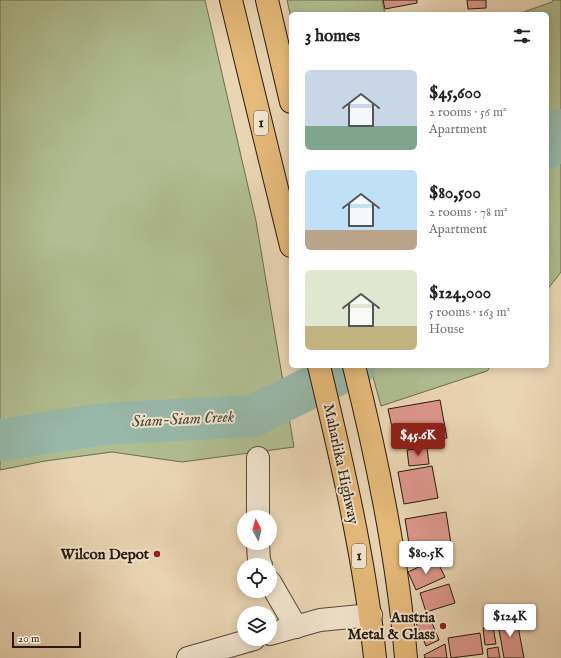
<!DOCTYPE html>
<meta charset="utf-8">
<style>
:root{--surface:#fff;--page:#f6f6f6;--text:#202124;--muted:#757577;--accent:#8f2418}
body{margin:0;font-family:"IM FELL English",serif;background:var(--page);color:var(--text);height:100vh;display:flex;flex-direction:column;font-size:15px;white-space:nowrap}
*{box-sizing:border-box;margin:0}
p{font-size:13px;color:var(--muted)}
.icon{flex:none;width:22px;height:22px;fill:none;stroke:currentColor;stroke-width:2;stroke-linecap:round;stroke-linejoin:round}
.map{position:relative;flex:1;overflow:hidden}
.panel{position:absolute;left:289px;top:12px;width:260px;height:356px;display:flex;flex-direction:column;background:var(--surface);border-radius:6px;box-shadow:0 2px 10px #0003}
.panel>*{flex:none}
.needle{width:26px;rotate:353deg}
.fabs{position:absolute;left:237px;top:510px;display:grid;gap:8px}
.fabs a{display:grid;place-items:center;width:40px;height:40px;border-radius:50%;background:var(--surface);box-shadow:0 2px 10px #0003;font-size:20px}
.scale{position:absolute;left:12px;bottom:10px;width:69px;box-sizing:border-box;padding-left:4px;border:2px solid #29190f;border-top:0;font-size:11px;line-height:14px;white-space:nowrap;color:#29190f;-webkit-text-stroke:3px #f1e4ce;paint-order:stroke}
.price{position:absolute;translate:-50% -34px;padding:0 9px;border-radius:4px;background:#fff;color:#222;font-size:13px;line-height:26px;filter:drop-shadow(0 1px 2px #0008)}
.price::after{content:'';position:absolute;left:50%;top:24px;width:12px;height:9px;margin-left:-6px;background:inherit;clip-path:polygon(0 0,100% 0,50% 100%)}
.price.active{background:var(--accent);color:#fff}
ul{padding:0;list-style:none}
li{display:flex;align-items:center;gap:12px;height:100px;padding:0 16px}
li span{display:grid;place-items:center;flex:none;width:112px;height:80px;border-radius:6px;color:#555}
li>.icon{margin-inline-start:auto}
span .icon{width:48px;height:48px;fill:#fffc;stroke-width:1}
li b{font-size:17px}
h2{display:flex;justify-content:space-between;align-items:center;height:48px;padding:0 16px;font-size:17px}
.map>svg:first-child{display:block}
.green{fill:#b0be91;stroke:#6c6c50}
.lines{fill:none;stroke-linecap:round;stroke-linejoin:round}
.river{stroke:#98b9aa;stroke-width:42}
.building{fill:#dc978b;stroke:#29190f}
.minor-casing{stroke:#594838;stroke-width:24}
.highway-casing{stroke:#29190f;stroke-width:24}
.minor{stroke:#f1e4ce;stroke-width:22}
.highway{stroke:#e5ba7a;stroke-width:22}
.poi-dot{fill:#8f2418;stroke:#f1e4ce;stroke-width:1.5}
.labels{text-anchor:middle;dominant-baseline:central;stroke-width:4;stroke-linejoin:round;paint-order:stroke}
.shield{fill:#f1e4ce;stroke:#655648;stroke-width:1}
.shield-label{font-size:14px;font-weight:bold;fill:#29190f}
.street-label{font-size:15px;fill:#29190f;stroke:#f1e4ce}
.poi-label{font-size:15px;font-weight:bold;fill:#29190f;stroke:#f1e4ce;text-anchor:end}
.water-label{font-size:16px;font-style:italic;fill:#4a493e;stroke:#f1e4ce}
</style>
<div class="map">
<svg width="561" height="658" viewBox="0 0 561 658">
<rect width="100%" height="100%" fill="#ead5b3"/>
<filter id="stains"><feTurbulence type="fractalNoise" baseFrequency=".005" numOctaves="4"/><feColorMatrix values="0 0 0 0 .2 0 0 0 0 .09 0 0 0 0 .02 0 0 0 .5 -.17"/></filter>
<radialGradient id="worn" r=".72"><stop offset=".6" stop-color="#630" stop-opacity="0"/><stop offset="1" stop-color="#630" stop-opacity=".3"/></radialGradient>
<g class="green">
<polygon points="0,0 205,0 256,221 294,447 182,462 112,452 45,461 0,470"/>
<polygon points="287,0 382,0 385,14 291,14 291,18"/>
<polygon points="553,0 561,0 561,272 547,290 547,14 518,14 552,2"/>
<polygon points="370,366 491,366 487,371 381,406"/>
</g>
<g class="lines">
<g class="river">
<polyline points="547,148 561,130"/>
<polyline points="0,440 103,424 253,416 355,366"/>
</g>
</g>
<g class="building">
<polygon points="383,0 417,0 417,3 385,9"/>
<polygon points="467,0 486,0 486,8 468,9"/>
<polygon points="440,400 447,438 404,446 393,432 388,409"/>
<polygon points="427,448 429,464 409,466 407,450"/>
<polygon points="432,466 438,498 404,504 398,472"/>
<polygon points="446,512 452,550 411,556 405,519"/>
<polygon points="436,559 445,577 416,590 408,572"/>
<polygon points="449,584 455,603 426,612 420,593"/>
<polygon points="516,616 524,658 504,658 497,619"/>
<polygon points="430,618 439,640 426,646 416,623"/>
<polygon points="493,627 496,644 485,645 483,628"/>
<polygon points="480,633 483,654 451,658 448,638"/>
<polygon points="445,644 447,658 425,658 424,655"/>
<polygon points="498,647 500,658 488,658 487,649"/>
</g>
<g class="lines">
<g class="minor-casing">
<g id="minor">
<polyline points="258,517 258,458"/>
<polyline points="258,543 259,561 261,565"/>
<polyline points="270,582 296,627"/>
<polyline points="270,634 320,620 371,615"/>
<polyline points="188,658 254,639"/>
</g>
</g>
<g class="highway-casing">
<g id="highway">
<polyline points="231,0 291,246"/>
<polyline points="267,0 291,102"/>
<path d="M319 366C342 462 365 560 375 658"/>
<path d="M354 366C378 462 398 560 406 658"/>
</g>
</g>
<use href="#minor" class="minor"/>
<use href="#highway" class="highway"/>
</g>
<g class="poi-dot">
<circle cx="157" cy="554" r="4"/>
<circle cx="443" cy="626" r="4"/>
</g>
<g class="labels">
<g class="shield">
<rect x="254" y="111" width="14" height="24" rx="3"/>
<rect x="352" y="544" width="14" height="24" rx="3"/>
</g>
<g class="shield-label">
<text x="261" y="123">1</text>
<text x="359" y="556">1</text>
</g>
<g class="street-label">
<text transform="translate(341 464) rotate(78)">Maharlika Highway</text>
</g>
<g class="poi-label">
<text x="149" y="554">Wilcon Depot</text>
<text x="435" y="617">Austria<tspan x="435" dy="17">Metal &amp; Glass</tspan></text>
</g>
<g class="water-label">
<text transform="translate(183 420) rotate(-3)">Siam-Siam Creek</text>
</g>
</g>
<rect width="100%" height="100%" filter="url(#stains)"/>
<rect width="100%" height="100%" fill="url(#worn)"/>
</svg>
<div class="fabs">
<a><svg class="needle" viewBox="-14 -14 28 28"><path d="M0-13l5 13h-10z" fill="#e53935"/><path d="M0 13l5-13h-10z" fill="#757577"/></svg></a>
<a><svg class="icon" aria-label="locate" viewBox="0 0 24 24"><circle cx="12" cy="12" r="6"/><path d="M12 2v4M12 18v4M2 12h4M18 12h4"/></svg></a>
<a><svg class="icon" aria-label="layers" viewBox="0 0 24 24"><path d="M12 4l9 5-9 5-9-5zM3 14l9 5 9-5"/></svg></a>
</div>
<div class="scale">20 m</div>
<b class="price active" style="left:418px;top:457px">$45.6K</b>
<b class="price" style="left:426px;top:575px">$80.5K</b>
<b class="price" style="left:510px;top:638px">$124K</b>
<section class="panel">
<h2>3 homes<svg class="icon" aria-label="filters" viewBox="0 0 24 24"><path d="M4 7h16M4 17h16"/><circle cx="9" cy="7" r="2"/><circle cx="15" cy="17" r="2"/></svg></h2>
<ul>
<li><span style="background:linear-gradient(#c9d6e8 70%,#7fa58c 0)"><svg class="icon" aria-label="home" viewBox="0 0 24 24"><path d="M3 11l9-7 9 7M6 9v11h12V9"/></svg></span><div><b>$45,600</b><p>2 rooms · 56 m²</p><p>Apartment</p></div></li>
<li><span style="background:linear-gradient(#bfe0f5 75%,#b9a48a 0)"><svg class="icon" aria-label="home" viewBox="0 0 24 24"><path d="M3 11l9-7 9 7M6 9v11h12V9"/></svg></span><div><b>$80,500</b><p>2 rooms · 78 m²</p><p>Apartment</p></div></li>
<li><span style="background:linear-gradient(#dfe7d0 70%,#c2b280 0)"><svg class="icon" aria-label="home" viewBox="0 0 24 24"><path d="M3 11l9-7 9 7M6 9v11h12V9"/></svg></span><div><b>$124,000</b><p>5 rooms · 163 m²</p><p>House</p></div></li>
</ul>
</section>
</div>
